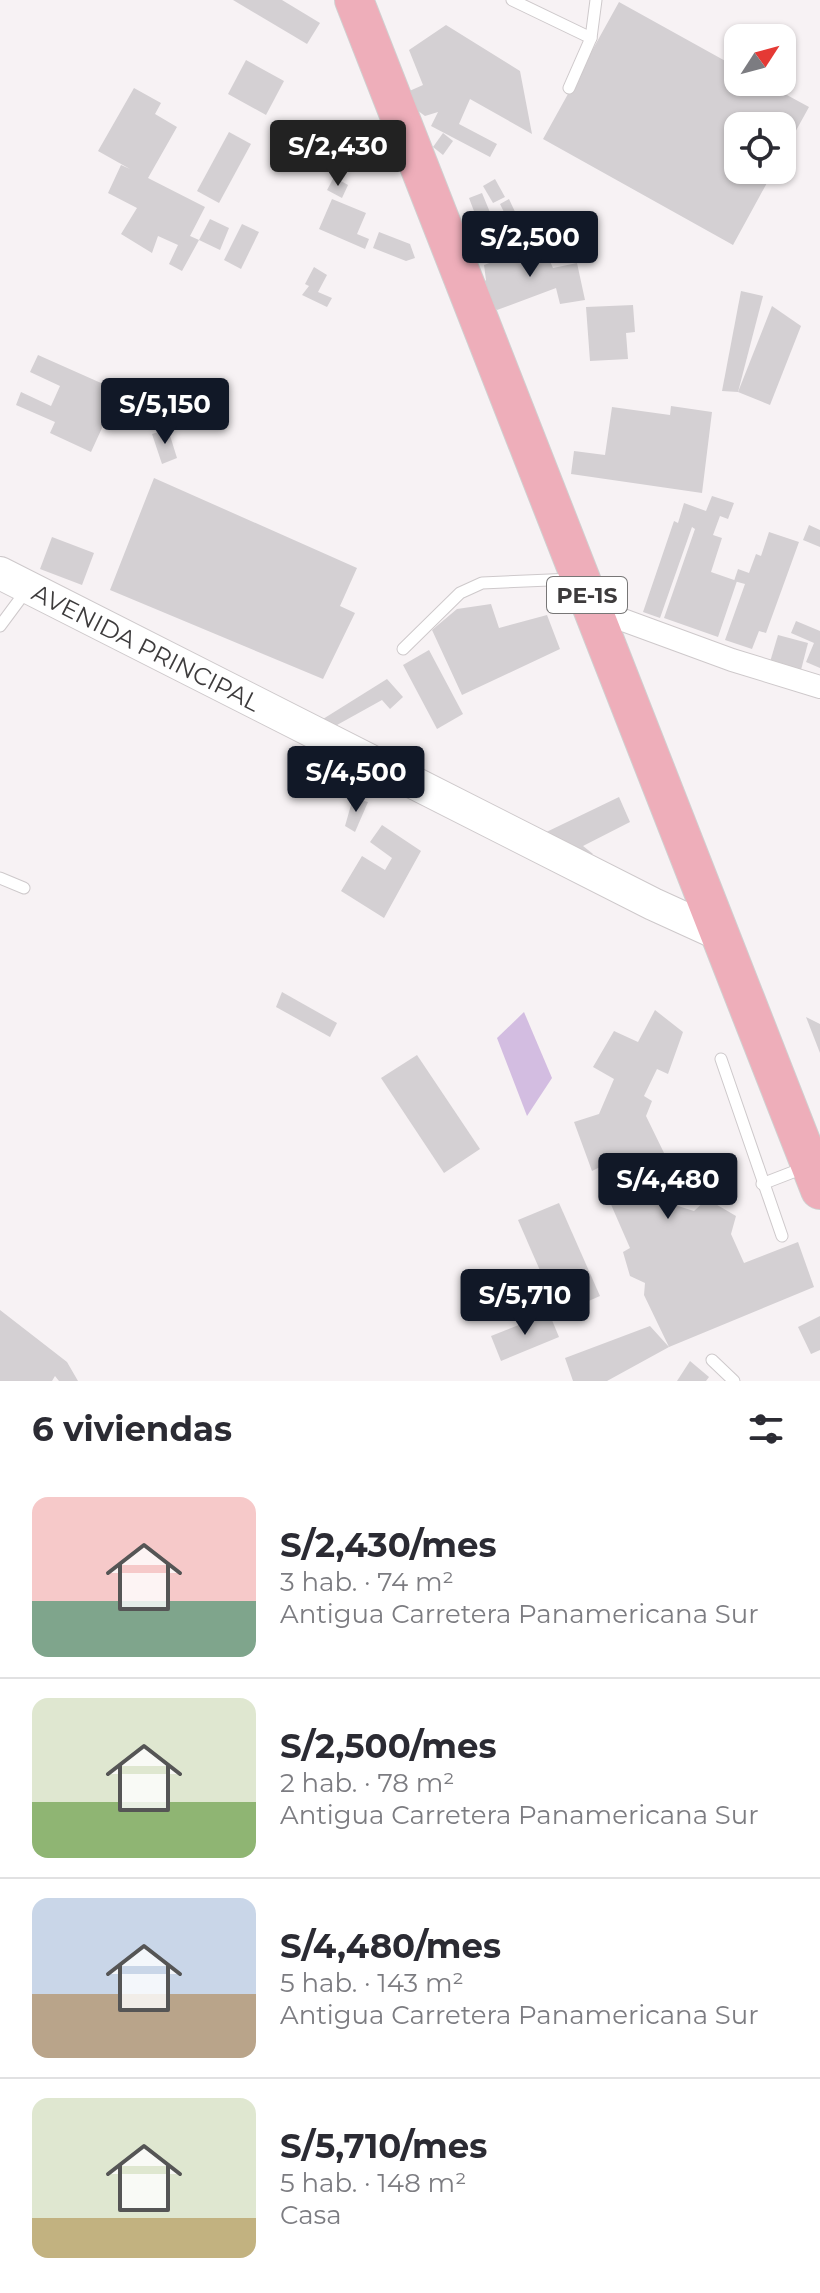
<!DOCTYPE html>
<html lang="es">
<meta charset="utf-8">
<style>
:root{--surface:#fff;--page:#f7f7f7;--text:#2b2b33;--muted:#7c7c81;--line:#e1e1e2;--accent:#111827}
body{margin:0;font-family:Montserrat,sans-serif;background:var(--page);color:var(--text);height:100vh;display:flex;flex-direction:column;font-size:30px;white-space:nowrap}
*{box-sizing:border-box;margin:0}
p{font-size:26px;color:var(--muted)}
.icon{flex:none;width:44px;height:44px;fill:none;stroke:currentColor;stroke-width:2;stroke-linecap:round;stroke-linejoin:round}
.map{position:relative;height:1381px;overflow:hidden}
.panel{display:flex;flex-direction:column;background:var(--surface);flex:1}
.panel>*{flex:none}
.needle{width:52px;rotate:54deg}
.controls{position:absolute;left:724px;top:24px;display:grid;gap:16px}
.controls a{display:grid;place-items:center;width:72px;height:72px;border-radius:16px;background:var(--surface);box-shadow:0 2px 6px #0004;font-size:40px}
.price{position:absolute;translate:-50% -68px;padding:0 18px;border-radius:8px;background:var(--accent);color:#fff;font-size:26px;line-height:52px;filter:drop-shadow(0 2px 4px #0008)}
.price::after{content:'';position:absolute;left:50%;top:48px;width:24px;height:18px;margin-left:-12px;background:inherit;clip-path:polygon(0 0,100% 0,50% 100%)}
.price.on{background:#222;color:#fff}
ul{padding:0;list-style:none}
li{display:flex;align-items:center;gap:24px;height:200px;padding:0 32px}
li+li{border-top:2px solid var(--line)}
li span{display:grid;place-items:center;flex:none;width:224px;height:160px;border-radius:16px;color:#555}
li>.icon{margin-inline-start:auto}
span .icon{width:96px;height:96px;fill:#fffc;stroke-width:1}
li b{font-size:34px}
h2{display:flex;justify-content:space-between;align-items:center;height:96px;padding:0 32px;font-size:34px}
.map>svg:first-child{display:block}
.water{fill:#d3bde1}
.building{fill:#d4d0d3}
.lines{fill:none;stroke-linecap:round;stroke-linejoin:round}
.service-casing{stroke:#cec9cb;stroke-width:13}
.minor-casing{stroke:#cec9cb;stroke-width:24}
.secondary-casing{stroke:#cec9cb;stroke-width:34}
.trunk-casing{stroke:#d0d0d0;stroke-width:40}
.service{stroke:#fff;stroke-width:11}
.minor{stroke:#fff;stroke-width:22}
.secondary{stroke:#fff;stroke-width:32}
.trunk{stroke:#eeaeba;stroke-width:38}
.labels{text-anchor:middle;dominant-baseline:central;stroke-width:6;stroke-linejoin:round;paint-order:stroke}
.shield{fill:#fff;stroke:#777676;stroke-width:2}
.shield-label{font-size:22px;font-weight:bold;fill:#3d3b3c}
.street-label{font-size:24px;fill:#3d3b3c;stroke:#fff}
</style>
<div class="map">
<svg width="820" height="1381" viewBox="0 0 820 1381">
<rect width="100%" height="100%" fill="#f7f2f4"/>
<polygon class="water" points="524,1012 552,1078 527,1116 497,1038"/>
<g class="building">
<polygon points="233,0 282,0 320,23 307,44"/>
<polygon points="619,2 738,68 738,82 763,82 809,107 782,156 782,126 738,126 738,170 774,170 733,245 543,139"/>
<polygon points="446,25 520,71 532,134 470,99 459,124 497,144 490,157 431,126 438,112 425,116 398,96 423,85 409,50"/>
<polygon points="246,60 284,81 266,115 228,94"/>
<polygon points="134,88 161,103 155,114 177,127 148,178 205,207 190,236 199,240 182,271 169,264 178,245 158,236 152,253 121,234 137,208 108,193 121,165 130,169 98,151"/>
<polygon points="229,132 251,144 219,203 197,191"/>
<polygon points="443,133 453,141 443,155 433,147"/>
<polygon points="334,177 348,185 342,198 327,190"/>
<polygon points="495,179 505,197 493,203 483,186"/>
<polygon points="482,193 494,222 506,216 500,204 509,199 517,216 529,211 534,222 546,218 551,234 536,239 531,223 528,223 475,243 470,231 480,227 469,198"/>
<polygon points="332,199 366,213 357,234 369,239 365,249 319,229"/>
<polygon points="550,212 564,220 568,244 555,246"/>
<polygon points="210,219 229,228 220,250 199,240"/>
<polygon points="242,224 259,232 241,269 224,260"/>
<polygon points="528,228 530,243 488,261 482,247"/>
<polygon points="379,232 410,244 415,258 406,261 373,248"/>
<polygon points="542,243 553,268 577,263 585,300 560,304 556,288 497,310 478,289 486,280 484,265"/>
<polygon points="314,267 327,275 318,292 332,298 327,307 302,295 309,286 305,284"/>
<polygon points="741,291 763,296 738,392 722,391"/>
<polygon points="633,305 635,332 626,333 628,359 590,361 586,307"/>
<polygon points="772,306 801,326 770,405 738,392"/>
<polygon points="38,355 119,391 91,452 50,433 55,422 16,405 21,392 51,406 60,386 30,372"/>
<polygon points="671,406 712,412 702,493 571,474 574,451 605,455 612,407 670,415"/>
<polygon points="168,429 177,458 162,464 152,434"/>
<polygon points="154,478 357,568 340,606 355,613 323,679 110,590"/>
<polygon points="712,496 734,503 728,519 720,516 713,535 722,538 711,572 737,581 718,637 664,618 695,529 692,527 660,618 643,612 674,521 678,523 684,503 706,511"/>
<polygon points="809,525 820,530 820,547 803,540"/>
<polygon points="769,532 799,542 766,633 759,631 752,649 725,640 745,584 734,581 738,569 749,573 756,554 761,556"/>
<polygon points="52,537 94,553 82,585 40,569"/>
<polygon points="491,604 499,628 547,615 560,649 462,695 432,630 457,609"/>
<polygon points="796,621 820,631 820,668 806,662 814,643 791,633"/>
<polygon points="778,635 808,643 801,670 770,662"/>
<polygon points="429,650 463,714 437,729 403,665"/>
<polygon points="387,679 403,697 390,709 382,700 328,730 323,719"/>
<polygon points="619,797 630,822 583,846 593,854 577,857 536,837"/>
<polygon points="353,798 368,802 355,832 345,826"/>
<polygon points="382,825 421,851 384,918 341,891 362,856 385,870 392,858 370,842"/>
<polygon points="282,992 337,1023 330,1037 276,1007"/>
<polygon points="655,1010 683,1032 668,1074 657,1069 644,1096 652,1101 646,1116 665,1155 681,1165 678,1206 694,1211 707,1199 736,1216 731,1234 744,1263 798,1242 814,1287 669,1347 607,1381 573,1381 565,1358 650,1326 669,1347 644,1295 645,1283 630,1276 623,1252 630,1248 602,1184 621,1176 614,1160 592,1171 574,1122 599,1114 614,1079 593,1067 614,1031 638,1042"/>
<polygon points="806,1017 820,1024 820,1053"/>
<polygon points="417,1055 480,1149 444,1173 381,1078"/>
<polygon points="559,1203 600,1296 559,1314 518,1220"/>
<polygon points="0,1310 67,1362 78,1381 59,1381 55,1376 52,1381 0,1381"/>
<polygon points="549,1313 559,1337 501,1361 491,1336"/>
<polygon points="820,1316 820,1350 811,1354 798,1327"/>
<polygon points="690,1361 709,1377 706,1381 677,1381"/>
</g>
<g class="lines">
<g class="service-casing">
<g id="service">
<polyline points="512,0 591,38"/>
<polyline points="569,88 591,38 596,0"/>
<polyline points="0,626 26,591"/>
<polyline points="403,649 460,593 482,583 573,579"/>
<polyline points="0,878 24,888"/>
<polyline points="721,1059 782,1236"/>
<polyline points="762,1184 806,1167"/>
<polyline points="712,1360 734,1381"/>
</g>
</g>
<g class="minor-casing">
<polyline id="minor" points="593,609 732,660 820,687"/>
</g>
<g class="secondary-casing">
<g id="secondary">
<path id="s1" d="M0 573 653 904 721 935"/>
</g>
</g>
<g class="trunk-casing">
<polyline id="trunk" points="354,0 820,1190"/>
</g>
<use href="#service" class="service"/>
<use href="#minor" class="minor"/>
<use href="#secondary" class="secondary"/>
<use href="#trunk" class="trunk"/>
</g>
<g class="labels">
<rect class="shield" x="547" y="577" width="80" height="36" rx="6"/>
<g class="shield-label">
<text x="587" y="595">PE-1S</text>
</g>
<g class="street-label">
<text stroke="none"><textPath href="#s1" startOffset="164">AVENIDA PRINCIPAL</textPath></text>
</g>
</g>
</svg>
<div class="controls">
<a><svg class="needle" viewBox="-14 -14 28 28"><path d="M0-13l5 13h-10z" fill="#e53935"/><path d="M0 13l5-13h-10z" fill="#7c7c81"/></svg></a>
<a><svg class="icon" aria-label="locate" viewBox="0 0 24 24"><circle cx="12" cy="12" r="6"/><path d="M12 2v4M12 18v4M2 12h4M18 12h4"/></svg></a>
</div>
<b class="price on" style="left:338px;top:188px">S/2,430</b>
<b class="price" style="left:530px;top:279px">S/2,500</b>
<b class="price" style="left:165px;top:446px">S/5,150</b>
<b class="price" style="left:356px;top:814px">S/4,500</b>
<b class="price" style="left:668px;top:1221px">S/4,480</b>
<b class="price" style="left:525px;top:1337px">S/5,710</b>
</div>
<section class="panel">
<h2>6 viviendas<svg class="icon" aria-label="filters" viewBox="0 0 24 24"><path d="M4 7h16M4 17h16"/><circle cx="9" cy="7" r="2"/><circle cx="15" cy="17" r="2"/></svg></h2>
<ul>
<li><span style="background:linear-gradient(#f6c9c9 65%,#7fa58c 0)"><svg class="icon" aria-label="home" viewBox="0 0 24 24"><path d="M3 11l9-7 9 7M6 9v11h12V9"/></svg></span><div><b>S/2,430/mes</b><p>3 hab. · 74 m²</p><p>Antigua Carretera Panamericana Sur</p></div></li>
<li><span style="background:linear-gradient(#dfe7d0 65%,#8fb573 0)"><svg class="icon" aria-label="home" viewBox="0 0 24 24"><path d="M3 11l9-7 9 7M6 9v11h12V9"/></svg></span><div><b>S/2,500/mes</b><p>2 hab. · 78 m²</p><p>Antigua Carretera Panamericana Sur</p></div></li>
<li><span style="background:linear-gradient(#c9d6e8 60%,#b9a48a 0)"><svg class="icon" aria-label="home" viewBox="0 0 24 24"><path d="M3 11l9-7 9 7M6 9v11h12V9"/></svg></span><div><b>S/4,480/mes</b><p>5 hab. · 143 m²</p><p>Antigua Carretera Panamericana Sur</p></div></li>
<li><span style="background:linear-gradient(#dfe7d0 75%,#c2b280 0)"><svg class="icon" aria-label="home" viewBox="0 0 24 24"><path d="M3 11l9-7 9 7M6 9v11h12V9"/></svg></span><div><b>S/5,710/mes</b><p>5 hab. · 148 m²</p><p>Casa</p></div></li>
</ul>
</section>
